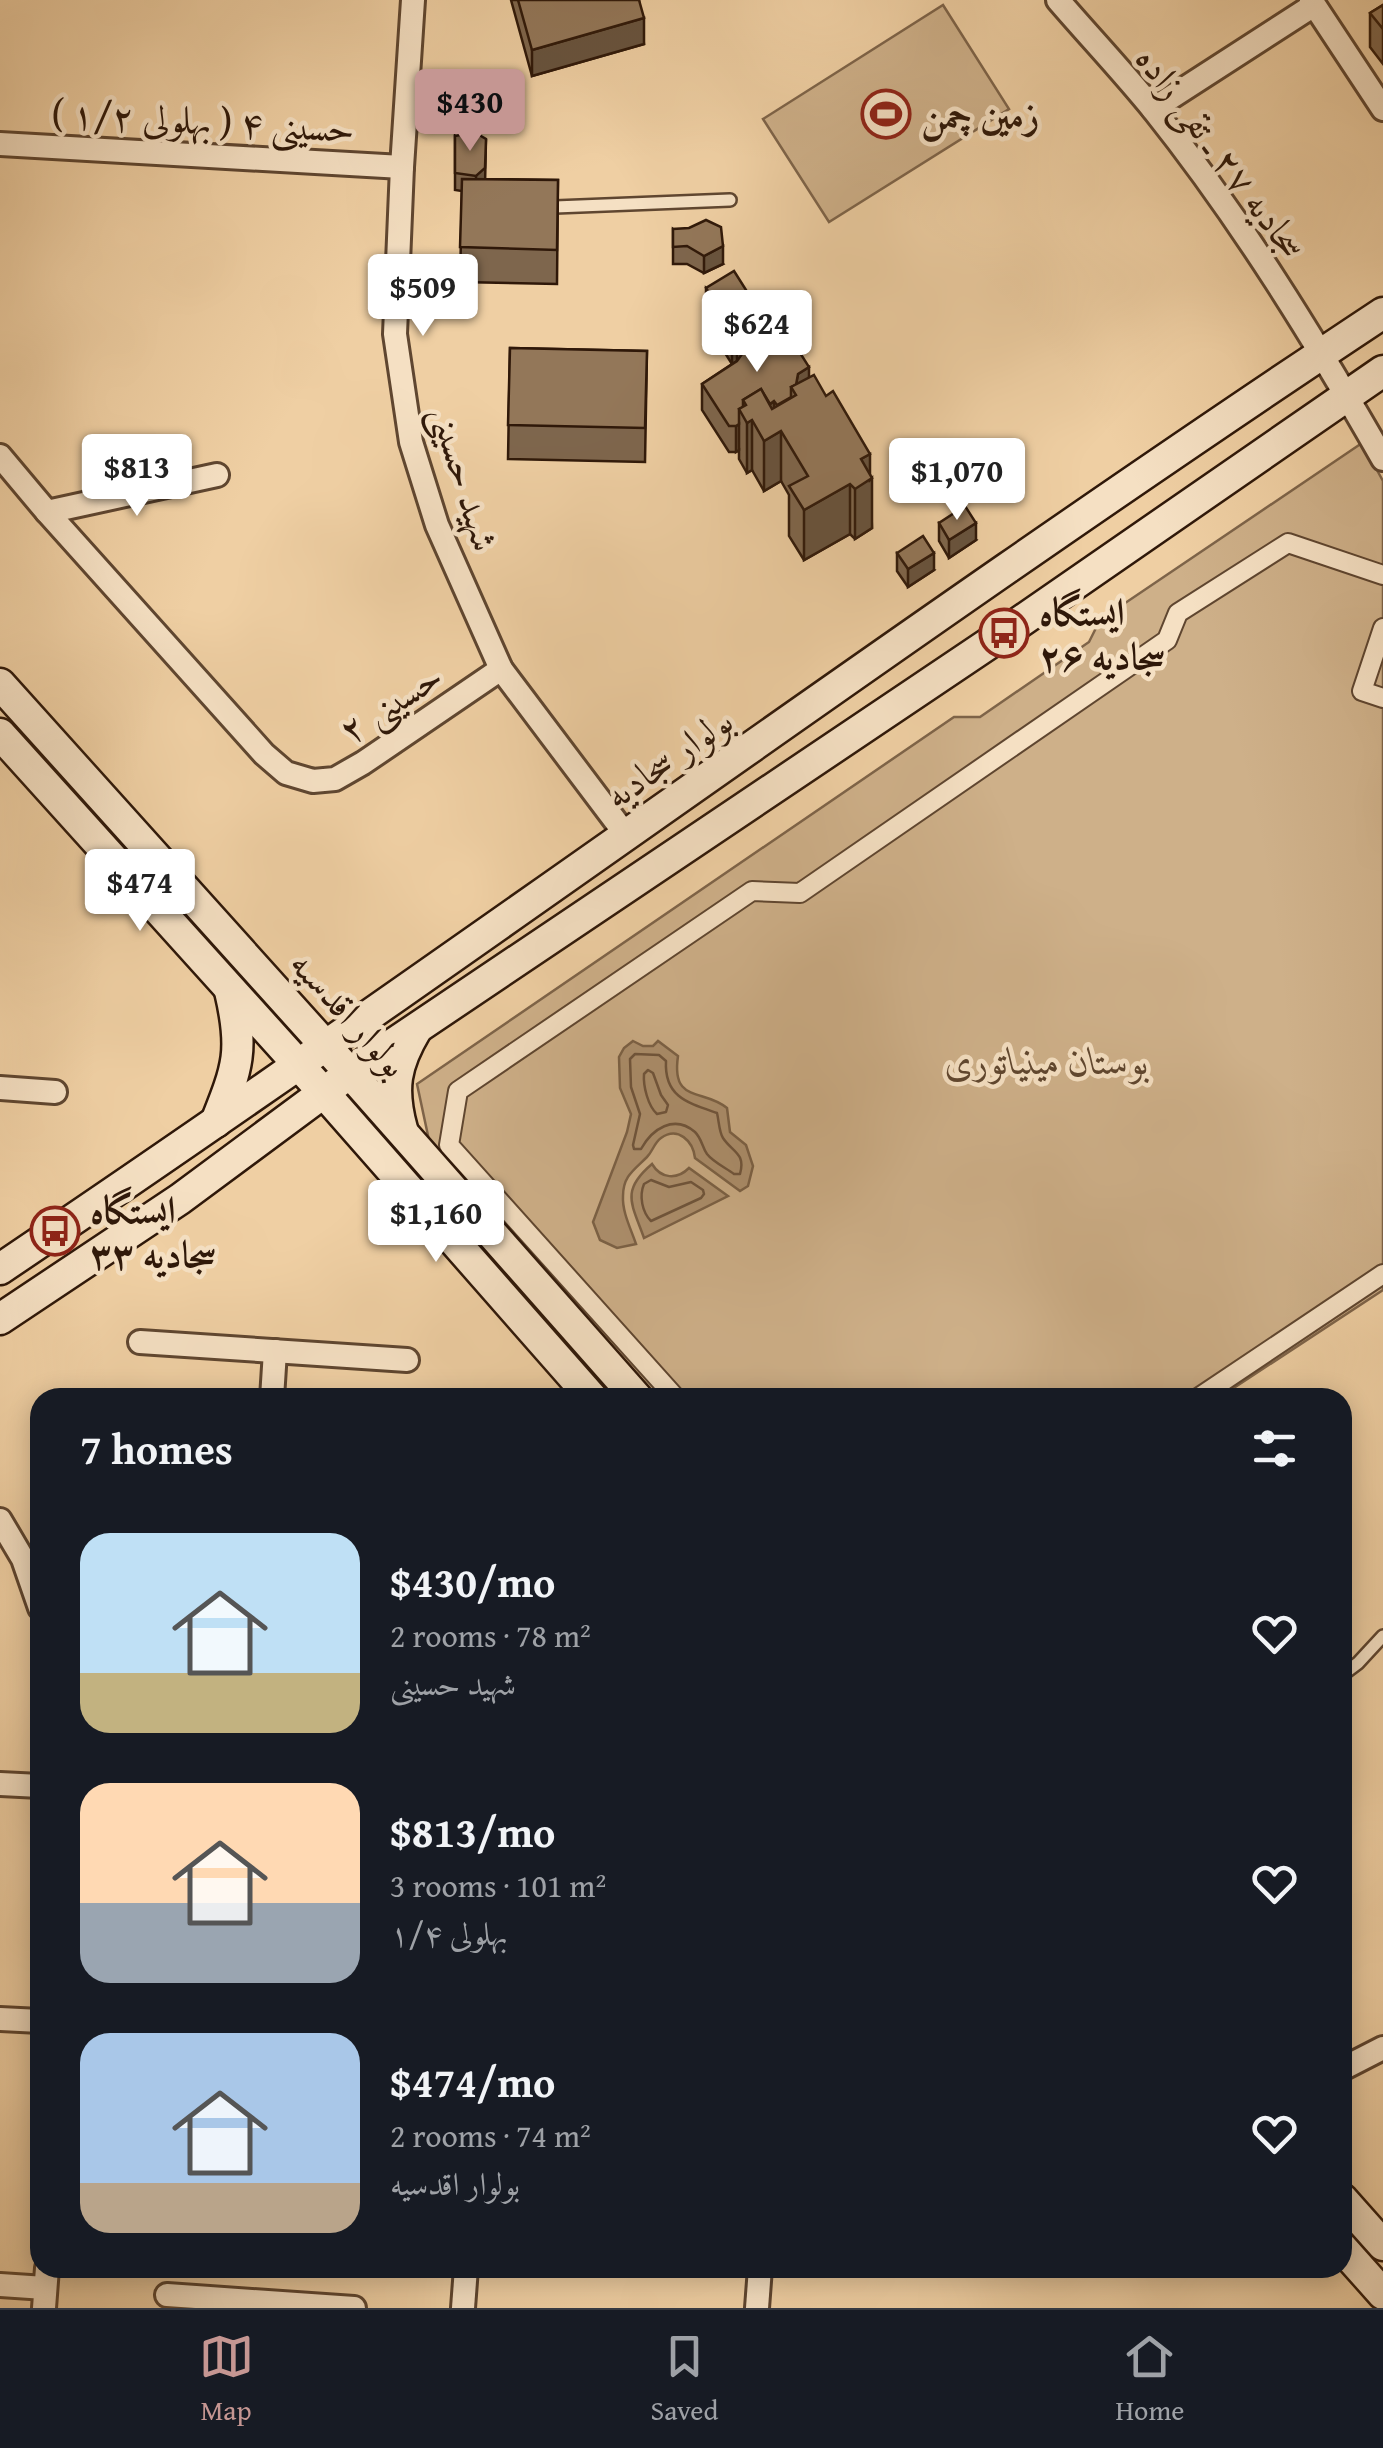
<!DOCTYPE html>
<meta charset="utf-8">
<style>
:root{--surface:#171b24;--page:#20242c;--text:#f1f3f6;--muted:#9ea1a6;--line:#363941;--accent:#c59692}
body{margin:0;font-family:"Gentium Book Plus",Amiri,serif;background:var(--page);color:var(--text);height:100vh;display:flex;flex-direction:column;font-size:38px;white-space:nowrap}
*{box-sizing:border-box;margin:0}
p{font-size:32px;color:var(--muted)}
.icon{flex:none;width:55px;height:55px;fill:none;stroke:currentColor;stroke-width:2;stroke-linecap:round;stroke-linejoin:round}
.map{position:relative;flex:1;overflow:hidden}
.side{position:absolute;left:30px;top:1388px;width:1322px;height:890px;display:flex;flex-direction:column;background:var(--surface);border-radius:30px;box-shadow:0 5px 25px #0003}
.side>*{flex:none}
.price{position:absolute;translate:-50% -85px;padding:0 22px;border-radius:10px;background:#fff;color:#222;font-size:32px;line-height:65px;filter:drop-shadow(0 2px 5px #0008)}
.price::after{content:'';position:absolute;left:50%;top:60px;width:30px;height:22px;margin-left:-15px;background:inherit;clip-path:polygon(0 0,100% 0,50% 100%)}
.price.active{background:var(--accent);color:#111}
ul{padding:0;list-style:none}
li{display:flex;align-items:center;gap:30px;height:250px;padding:0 50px}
li span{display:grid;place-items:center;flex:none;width:280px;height:200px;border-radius:30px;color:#555}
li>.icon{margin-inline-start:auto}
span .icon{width:120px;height:120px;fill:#fffc;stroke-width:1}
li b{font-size:42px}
h2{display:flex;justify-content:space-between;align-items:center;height:120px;padding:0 50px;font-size:42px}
.tab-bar{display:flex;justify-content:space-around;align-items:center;height:140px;border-top:2px solid var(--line);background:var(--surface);font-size:28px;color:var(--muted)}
.tab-bar a{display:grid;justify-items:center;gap:5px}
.tab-bar .active{color:var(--accent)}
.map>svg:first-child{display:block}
.green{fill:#ceb089;stroke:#7e6449;stroke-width:2.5}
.water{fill:#ae916f;stroke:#7b6146;stroke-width:2.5}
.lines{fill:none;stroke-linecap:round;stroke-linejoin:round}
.shore{stroke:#6e543c;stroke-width:2.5}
.service-casing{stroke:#5f4630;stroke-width:16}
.pedestrian-casing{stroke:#5f4630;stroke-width:22}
.minor-casing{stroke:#5f4630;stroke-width:28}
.secondary-casing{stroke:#2f1809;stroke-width:35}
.service{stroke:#f5e0c3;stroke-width:11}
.pedestrian{stroke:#f5e0c3;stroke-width:18}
.minor{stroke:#f5e0c3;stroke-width:22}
.secondary{stroke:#f5e0c3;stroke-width:30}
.wall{fill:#7e664d;stroke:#2f1809;stroke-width:2.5}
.shaded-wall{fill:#67533e;stroke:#2f1809;stroke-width:2.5}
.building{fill:#937759;stroke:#2f1809;stroke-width:2.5}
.labels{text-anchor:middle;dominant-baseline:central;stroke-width:9;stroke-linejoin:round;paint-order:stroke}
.poi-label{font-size:38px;font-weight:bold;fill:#2f1809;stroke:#f5e0c3;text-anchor:start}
.street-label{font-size:38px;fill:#2f1809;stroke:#f5e0c3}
.park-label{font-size:38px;font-style:italic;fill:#5f462f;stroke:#f5e0c3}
</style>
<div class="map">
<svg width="1383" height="2308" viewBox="0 0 1383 2308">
<rect width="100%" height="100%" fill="#efcfa3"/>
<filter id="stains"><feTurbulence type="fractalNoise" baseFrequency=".002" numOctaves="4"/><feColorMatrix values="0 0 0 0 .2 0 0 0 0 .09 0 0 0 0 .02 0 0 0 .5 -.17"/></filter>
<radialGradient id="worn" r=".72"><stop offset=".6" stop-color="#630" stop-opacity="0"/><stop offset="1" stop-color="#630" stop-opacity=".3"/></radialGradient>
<g class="green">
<polygon points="943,5 1009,109 829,222 763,119"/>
<polygon points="1362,443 1383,481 1383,1290 1220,1397 648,1397 433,1159 417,1084 954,717 980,717 1089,642 1100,620"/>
</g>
<g class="water">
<path d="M633 1041 643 1046H653L658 1041 678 1056C671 1104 703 1088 727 1108L730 1132 746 1145 753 1166 748 1186 740 1191 695 1158C693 1141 678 1126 661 1138 654 1143 653 1151 647 1157 634 1170 623 1176 623 1196 622 1212 631 1229 636 1244L617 1248 600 1240 593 1222 627 1132 631 1114 620 1088 619 1057 624 1048Z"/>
<path d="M652 1164C661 1179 677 1180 689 1168L728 1196 644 1238C632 1204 620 1191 652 1164Z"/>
</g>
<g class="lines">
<g class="shore">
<path d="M635 1054 659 1055 666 1061C664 1097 688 1103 717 1113 719 1121 719 1132 723 1138 732 1152 746 1153 740 1174H734C726 1168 713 1162 707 1154 702 1147 702 1139 695 1132 674 1114 652 1129 641 1149H634L633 1145 640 1114 631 1087 630 1059Z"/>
<path d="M648 1070 653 1073 661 1095 668 1105 666 1112 657 1114C648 1106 643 1086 644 1074Z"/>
<path d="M651 1180 669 1187 691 1182 703 1190 704 1194 701 1198 651 1221C642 1212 639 1196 644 1184Z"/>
</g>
<g class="service-casing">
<g id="service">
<polyline points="555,207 730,200"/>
<polyline points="1342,1675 1358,1663 1383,1636"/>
</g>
</g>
<g class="pedestrian-casing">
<g id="pedestrian">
<polyline points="1383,628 1362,691 1383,698"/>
<polyline points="676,1398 449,1145 458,1091 752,891 800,893 1167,640 1178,613 1288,543 1383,575"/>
<polyline points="1198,1398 1383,1274"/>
</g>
</g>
<g class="minor-casing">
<g id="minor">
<polyline points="413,0 402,167 395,334 411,442 437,525 501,669 626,835"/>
<path d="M1058 0C1089 36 1123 72 1153 109 1240 218 1314 338 1383 459"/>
<polyline points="1311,0 1383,109"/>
<polyline points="1153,109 1314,5"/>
<polyline points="0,144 402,167"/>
<polyline points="0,456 47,512 264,754 286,773 313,781 335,779 363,763 501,669"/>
<polyline points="47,512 217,475"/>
<polyline points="0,1088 55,1092"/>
<polyline points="140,1342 407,1360"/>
<polyline points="272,1398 275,1351"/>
<polyline points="0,1520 23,1559 40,1608"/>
<polyline points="0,1784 40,1786"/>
<polyline points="0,2019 40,2021"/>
<polyline points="1342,2069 1383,2048"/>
<polyline points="0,2285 45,2288"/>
<polyline points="167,2295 354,2308"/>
<polyline points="44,2308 47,2268"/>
<polyline points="463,2308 466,2268"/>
<polyline points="757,2308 760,2268"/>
</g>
</g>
<g class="secondary-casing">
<g id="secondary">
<polyline points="0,684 350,1073 637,1398"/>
<polyline points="0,734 324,1093 592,1398"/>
<path d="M216 1122C238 1067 244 1050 230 991"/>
<path d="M402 1129C391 1089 395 1065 416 1030"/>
<path d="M0 1269C465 956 916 622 1383 313"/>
<polyline points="0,1319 180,1199 350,1073 988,644 1383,371"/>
<polyline points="1342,2199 1383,2245"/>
<polyline points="1342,2248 1383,2294"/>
</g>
</g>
<use href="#service" class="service"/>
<use href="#pedestrian" class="pedestrian"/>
<use href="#minor" class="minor"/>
<use href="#secondary" class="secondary"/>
</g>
<g class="wall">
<polygon points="511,0 639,0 644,44 532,76"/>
<polygon points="1383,5 1383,64 1370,47 1370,13"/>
<polygon points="455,136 485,179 558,180 557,284 460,282 462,191 455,190"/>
<polygon points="673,229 723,264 704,273 687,264 673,264"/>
<polygon points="706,288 760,333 778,344 809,377 870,475 872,528 855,539 850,534 804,560 789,536 789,495 781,481 764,491 752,470 747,473 739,459 739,450 736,452 729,452 702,410 702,384 732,364 706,323"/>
<polygon points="510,348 647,351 645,462 508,459"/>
<polygon points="939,523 976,540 949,558 939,541"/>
<polygon points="897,553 934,570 908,587 897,571"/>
</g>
<g class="shaded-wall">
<polygon points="644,18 644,44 532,76 532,50"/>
<polygon points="486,139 485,186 476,193 476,176"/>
<polygon points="723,246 723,264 704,273 704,256"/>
<polygon points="760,312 760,347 742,354 737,347 737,361 732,364 732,329"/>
<polygon points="809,367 809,394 796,384 798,374"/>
<polygon points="774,401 774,427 752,420 752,470 747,473 747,423"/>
<polygon points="739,424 739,450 736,452 736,426"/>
<polygon points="781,431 781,481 764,491 764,441"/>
<polygon points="870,454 870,480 872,478 872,528 855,539 855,489 861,459"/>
<polygon points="850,484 850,534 804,560 804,510"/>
<polygon points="976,523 976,540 949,558 949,540"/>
<polygon points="934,553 934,570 908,587 908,569"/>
</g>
<g class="building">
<polygon points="518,0 639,0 644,18 532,50"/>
<polygon points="1383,5 1383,29 1370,13"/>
<polygon points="474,132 486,139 485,168 476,176 455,173 455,136"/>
<polygon points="462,179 558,180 557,250 460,247"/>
<polygon points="706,220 721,227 723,246 704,256 687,246 673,247 673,229 689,228"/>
<polygon points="734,271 760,312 732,329 706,288"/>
<polygon points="768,328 778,344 790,337 809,367 798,374 796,385 791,387 791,397 777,405 774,401 770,404 761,389 743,400 743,407 739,409 739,424 736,426 729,426 702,384 737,361 742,354 737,347"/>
<polygon points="510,348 647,351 645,428 508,425"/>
<polygon points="814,375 826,396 833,391 870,454 861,459 872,478 855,489 850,484 804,510 789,486 808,476 781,431 764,441 752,420 747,423 739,409 746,405 743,400 761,389 772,409 796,395 791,387"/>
<polygon points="965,506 976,523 949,540 939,523"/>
<polygon points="923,536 934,553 908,569 897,553"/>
</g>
<defs>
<g id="stadium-ring" transform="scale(2.5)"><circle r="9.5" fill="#f5e0c3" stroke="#8f2418" stroke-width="1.5"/><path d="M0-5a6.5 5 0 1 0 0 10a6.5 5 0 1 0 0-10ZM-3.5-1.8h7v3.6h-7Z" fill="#8f2418"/></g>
<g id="bus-ring" transform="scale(2.5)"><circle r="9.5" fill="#f5e0c3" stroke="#8f2418" stroke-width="1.5"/><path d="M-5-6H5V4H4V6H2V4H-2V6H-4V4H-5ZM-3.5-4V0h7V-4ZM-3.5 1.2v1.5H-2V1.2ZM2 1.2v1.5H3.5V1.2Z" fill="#8f2418"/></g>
</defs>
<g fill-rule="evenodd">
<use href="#stadium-ring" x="886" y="114"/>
<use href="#bus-ring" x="1004" y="633"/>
<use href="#bus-ring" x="55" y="1231"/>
</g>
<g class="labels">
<g class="poi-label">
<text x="921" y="114">زمین چمن</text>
<text x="1039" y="611">ایستگاه<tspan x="1039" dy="44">سجادیه ۲۶</tspan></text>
<text x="90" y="1209">ایستگاه<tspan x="90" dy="44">سجادیه ۳۳</tspan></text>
</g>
<g class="street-label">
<text transform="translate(203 120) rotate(3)">حسینی ۴ ( بهلولی ۱/۲ )</text>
<text transform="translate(1222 152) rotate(53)">سجادیه ۲۷ ـ تقی زاده</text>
<text transform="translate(466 478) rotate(73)">شهید حسینی</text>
<text transform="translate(390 702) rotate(-33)">حسینی ۲</text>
<text transform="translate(668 757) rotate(-35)">بولوار سجادیه</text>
<text transform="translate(350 1013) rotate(48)">بولوار اقدسیه</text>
</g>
<g class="park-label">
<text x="1047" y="1060">بوستان مینیاتوری</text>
</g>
</g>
<rect width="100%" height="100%" filter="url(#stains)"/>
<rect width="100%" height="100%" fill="url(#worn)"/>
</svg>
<b class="price active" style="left:470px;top:154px">$430</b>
<b class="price" style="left:423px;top:339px">$509</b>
<b class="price" style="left:757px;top:375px">$624</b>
<b class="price" style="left:137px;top:519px">$813</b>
<b class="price" style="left:957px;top:523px">$1,070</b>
<b class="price" style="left:140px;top:934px">$474</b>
<b class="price" style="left:436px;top:1265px">$1,160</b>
<section class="side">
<h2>7 homes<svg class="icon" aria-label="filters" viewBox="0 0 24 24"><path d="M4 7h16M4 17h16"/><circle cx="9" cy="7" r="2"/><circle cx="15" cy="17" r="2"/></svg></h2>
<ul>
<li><span style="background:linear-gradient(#bfe0f5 70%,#c2b280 0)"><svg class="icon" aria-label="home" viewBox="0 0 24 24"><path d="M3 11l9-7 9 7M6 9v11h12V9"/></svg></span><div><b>$430/mo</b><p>2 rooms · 78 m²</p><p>شهید حسینی</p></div><svg class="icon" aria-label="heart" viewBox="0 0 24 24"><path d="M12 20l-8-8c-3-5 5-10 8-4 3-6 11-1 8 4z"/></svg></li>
<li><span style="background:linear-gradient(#ffd9b3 60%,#9aa5b1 0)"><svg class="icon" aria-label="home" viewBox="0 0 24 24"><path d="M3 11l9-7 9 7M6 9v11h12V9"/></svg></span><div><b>$813/mo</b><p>3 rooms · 101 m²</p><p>بهلولی ۱/۴</p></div><svg class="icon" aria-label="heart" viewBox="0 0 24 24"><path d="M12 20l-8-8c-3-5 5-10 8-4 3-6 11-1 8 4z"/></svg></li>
<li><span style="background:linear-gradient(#a9c7e8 75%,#b9a48a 0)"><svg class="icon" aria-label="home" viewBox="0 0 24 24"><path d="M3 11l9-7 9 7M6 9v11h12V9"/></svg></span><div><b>$474/mo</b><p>2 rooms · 74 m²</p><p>بولوار اقدسیه</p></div><svg class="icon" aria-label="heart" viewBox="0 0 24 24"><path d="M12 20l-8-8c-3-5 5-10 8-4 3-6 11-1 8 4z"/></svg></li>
</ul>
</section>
</div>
<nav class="tab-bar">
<a class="active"><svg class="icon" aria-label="map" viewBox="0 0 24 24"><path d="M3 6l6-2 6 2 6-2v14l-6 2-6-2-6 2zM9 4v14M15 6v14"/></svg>Map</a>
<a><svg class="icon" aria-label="saved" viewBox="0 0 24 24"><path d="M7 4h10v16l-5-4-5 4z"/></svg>Saved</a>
<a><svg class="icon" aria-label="home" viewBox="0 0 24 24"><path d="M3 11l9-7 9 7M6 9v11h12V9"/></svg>Home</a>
</nav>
